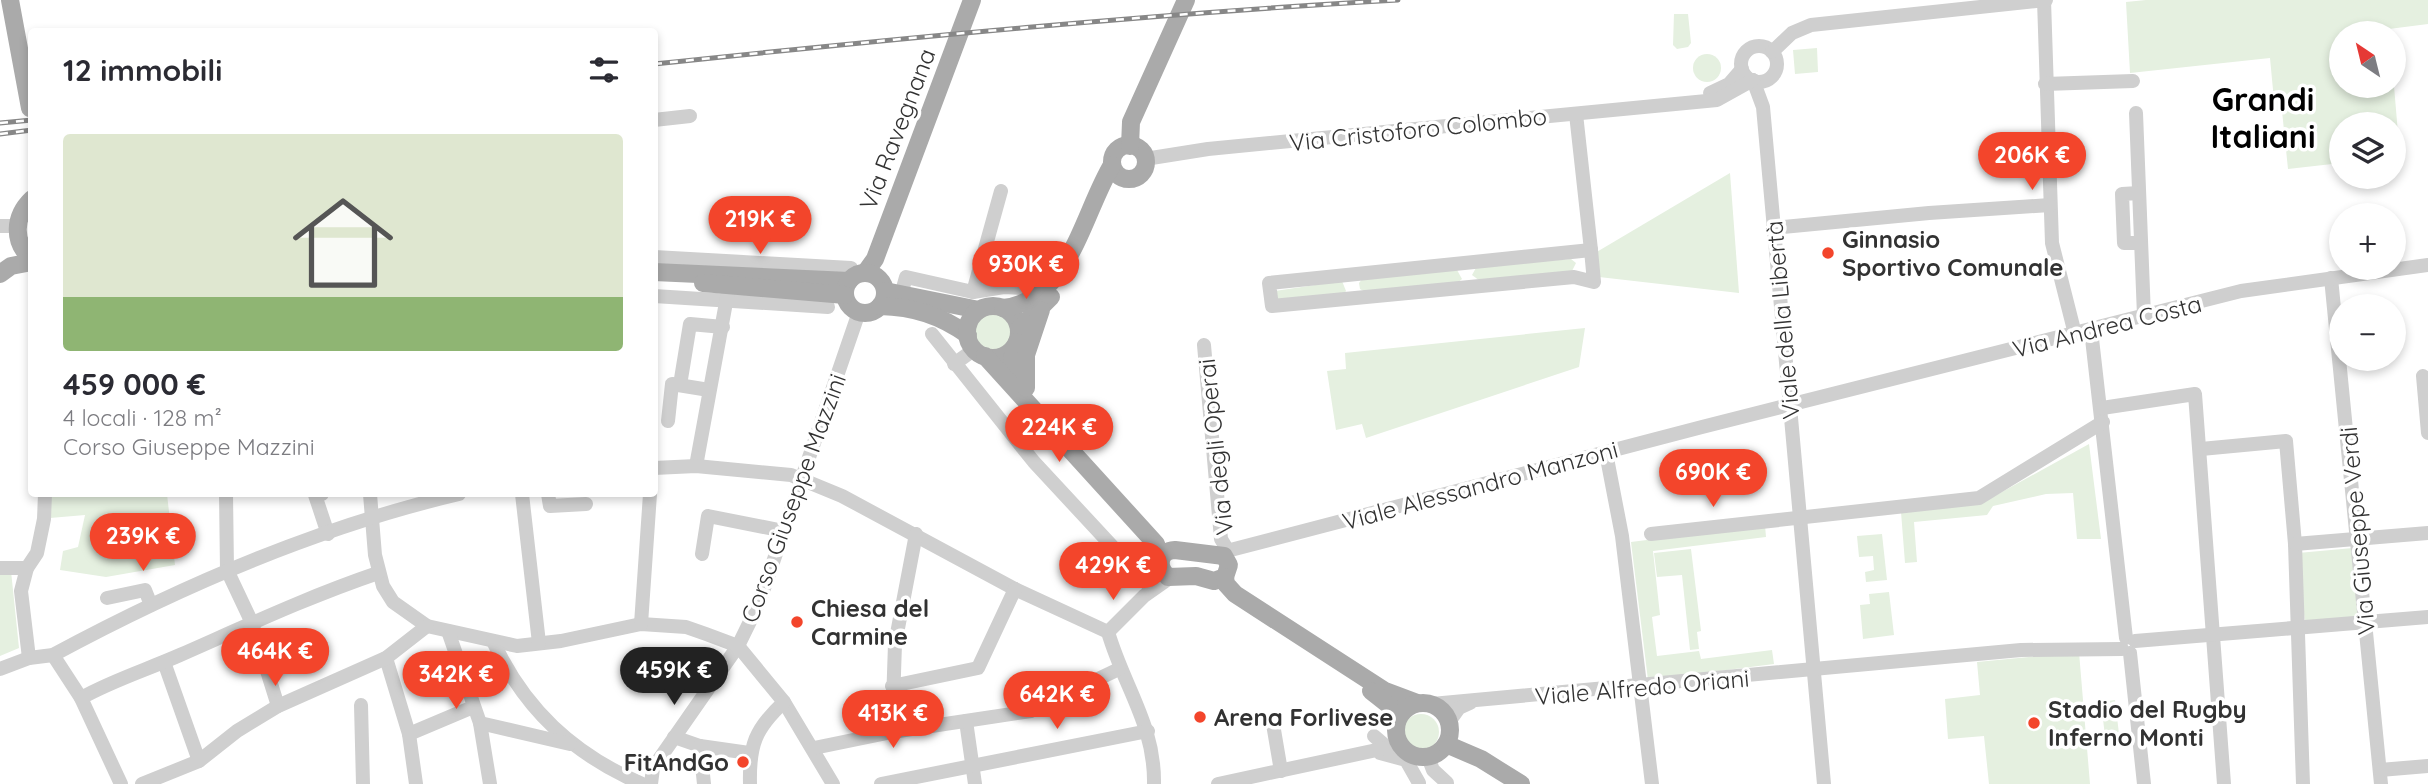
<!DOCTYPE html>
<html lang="it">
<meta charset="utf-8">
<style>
:root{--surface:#fff;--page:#f2f2f3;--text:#2b2b33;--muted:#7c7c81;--line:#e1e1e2;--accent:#f3452b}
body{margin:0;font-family:Quicksand,sans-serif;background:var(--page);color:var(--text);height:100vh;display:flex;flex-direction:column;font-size:26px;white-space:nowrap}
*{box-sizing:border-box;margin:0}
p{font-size:23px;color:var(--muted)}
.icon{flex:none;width:38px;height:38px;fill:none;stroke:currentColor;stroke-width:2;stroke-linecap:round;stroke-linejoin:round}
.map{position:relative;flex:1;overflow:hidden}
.sheet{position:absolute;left:28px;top:28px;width:630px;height:469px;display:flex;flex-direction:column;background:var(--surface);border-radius:7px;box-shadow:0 4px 10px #0003}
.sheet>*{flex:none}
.needle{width:46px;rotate:325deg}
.fabs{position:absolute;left:2329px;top:21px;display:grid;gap:14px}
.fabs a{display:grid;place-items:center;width:77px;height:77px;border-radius:50%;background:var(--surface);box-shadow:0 4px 10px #0003;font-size:35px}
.price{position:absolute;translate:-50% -60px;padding:0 16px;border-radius:24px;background:var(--accent);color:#fff;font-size:23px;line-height:46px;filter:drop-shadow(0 2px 4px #0008)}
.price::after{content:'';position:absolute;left:50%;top:42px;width:21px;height:16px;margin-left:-10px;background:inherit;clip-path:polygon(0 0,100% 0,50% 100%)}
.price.active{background:#222;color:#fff}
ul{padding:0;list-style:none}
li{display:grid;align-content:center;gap:14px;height:371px;padding:0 35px}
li+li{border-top:2px solid var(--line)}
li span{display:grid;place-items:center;height:217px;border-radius:7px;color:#555}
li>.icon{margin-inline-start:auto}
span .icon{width:126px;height:126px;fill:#fffc;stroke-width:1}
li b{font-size:30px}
h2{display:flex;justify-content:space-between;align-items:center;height:84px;padding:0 35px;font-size:30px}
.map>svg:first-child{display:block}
.green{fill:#e5f0e0}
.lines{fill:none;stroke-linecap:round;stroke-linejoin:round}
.minor{stroke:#cfcfcf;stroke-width:14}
.major{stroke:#aaa;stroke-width:18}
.rail-casing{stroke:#878787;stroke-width:5}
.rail{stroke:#fff;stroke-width:2.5;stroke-dasharray:8;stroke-linecap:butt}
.poi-dot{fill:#f3452b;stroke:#fff;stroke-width:2.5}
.labels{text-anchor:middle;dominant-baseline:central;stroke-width:7;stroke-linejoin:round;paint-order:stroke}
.street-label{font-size:24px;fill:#323232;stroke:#fff}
.poi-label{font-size:24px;font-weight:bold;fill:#323232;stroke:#fff;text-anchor:start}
.district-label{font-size:32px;font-weight:bold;fill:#000;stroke:#fff}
</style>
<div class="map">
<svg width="2428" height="784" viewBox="0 0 2428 784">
<rect width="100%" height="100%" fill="#fff"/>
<g class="green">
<polygon points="2146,0 2428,0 2428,24 2389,29 2389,33 2342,33 2342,86 2394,86 2400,157 2394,157 2394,124 2342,124 2341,163 2288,169 2282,111 2275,111 2270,58 2130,73 2126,2"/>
<polygon points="1674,14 1688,14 1691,43 1688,47 1677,49 1673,45"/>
<polygon points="1817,48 1818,72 1795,74 1793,50"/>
<circle cx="1707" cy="68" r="14"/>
<polygon points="1730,173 1739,293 1599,277 1595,253"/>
<polygon points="1571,259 1576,263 1571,273 1480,281 1472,275 1477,266"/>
<polygon points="1457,270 1462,279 1457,283 1367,293 1360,289 1359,283 1363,278"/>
<polygon points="1342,281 1346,291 1343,295 1279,301 1275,291"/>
<circle cx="994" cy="332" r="19"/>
<polygon points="1585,328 1579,367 1366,438 1362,424 1336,430 1327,371 1346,369 1345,353"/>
<polygon points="2089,444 2101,539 2077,539 2073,493 2046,494 1993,506 1987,515 1914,522 1917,562 1905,563 1901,512 1982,503"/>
<polygon points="50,494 167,494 175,565 106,577 60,570 63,551 78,547 85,515 50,518"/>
<polygon points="1765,525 1766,537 1653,551 1660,615 1652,617 1657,656 1699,651 1701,659 1772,650 1774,664 1648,680 1631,542"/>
<polygon points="1882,534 1887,580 1866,582 1865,572 1874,570 1873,556 1859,557 1857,536"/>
<polygon points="2353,548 2359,618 2305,623 2298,553"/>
<polygon points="1691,549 1701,631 1697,632 1699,649 1690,650 1682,575 1657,577 1654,553"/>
<polygon points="0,571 11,571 19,648 0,656"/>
<polygon points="1889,592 1894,635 1863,639 1860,605 1870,604 1869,594"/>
<polygon points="2079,652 2090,784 1989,784 1984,736 1948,739 1945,699 1980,695 1977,662"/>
<polygon points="2115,700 2119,734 2105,736 2101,702"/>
<circle cx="1421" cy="732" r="18"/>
</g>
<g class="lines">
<g class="minor">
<polyline points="2044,0 2052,243 2075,334"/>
<circle cx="1759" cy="64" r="18"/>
<polyline points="1772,52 1792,33 1811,25 2046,0"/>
<polyline points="1753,80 1763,107 1824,784"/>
<polyline points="2045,84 2133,81"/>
<polyline points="1710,93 1729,84 1742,69"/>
<polyline points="2136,113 2144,316"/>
<polyline points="1576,114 1591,250"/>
<polyline points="654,120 690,116"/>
<polyline points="1145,159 1208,149 1717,100 1753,80"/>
<polyline points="2139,193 2122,194 2124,243 2140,243"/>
<polyline points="0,226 17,226"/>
<polyline points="1773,228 1929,213 2050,205"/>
<polygon points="1591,250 1594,282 1574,277 1272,306 1269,283"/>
<polyline points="654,257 851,268"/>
<polyline points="2331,278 2381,784"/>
<polyline points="973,292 1001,191"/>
<polyline points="901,295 906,277 973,292 1004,287 1022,288 1029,301"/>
<polyline points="654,296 828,307"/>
<polyline points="2091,330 2126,638"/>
<polyline points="932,334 1034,462 1150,587"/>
<polyline points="1204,345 1221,539 1227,549"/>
<polyline points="954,364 975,349"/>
<polyline points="2423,376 2428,433"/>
<polyline points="680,385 690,324 723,327"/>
<polyline points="2102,408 2195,394 2224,784"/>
<polyline points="668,421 672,384 709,390"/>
<polyline points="2201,449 2286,441 2295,544 2303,784"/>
<polyline points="1606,453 1622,536 1652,784"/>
<polyline points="696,466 729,286"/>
<polyline points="654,468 696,466 791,475 842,496 1015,589 1108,632"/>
<polyline points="226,494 227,570 252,623 278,706"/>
<polyline points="322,494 315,495 328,534"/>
<polyline points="370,494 375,555 383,586 393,602 427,626 517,646 561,641 641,624 686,627 706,634 738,646 784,702 833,784"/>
<polyline points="522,494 539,643"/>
<polyline points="548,494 550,506 586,504"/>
<polyline points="1651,534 1979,498 2103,422"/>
<polyline points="2295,544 2428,533"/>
<polyline points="1219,553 1702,427 2241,291 2428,265"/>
<polyline points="702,554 708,516 784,531"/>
<polyline points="0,568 27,568"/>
<polyline points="107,598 145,590 151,605"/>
<polyline points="641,624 650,494"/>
<polyline points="448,631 480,723 490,784"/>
<path d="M1108 632C1124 687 1155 725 1154 784"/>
<polyline points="1108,632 1144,596 1171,577"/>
<path d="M493 641C524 709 573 754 642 784"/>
<polyline points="2135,641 2428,617"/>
<polyline points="2130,653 2144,784"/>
<polyline points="53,655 81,698 121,784"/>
<polyline points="29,658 21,591 27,568 37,553 44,519 45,494"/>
<polyline points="386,658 409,734 416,784"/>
<polyline points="164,662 199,761"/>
<path d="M0 669 29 658 53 655C181 586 318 527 459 494"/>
<polyline points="892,686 978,668 1015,589"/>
<path d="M81 698C113 680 146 670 180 655 246 626 310 596 378 573"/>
<polyline points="1432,704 2021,650 2122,649"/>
<polyline points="361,705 363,784"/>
<polyline points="966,721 975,784"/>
<polyline points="1449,722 1459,708 1470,703"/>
<polyline points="480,723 570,744"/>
<polyline points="1273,724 1281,771"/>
<polyline points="892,732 895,644 916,534"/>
<polyline points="409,734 473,707"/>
<polyline points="1374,736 1388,748"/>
<polyline points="674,737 700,746 749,753"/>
<polyline points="700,746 704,784"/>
<polyline points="814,748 892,732 1031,711 1119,669"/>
<polyline points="1380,753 1406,760 1419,783"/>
<polyline points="1428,757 1433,770 1447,783"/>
<polyline points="2380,770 2428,766"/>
<polyline points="142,784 199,761 237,731 278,706 386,658 427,626"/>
<polyline points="651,784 653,768 738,646 759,603 859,312"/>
<path d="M750 784C749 745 755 729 784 702"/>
<polyline points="881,784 1148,731"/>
<polyline points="1218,784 1400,745"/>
</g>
<g class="major">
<polyline points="10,0 30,108"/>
<circle cx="1129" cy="162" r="17"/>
<polyline points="1130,146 1131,122 1186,0"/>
<path d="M32 199C14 216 12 242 32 259"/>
<polyline points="654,272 849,281"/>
<polyline points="865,273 875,259 972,0"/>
<circle cx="865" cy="293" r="20"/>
<polyline points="0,274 11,266 32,262"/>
<polyline points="703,283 845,295"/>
<polyline points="885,291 979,310"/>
<path d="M880 306C914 307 940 315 968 335"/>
<circle cx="993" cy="332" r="26"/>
<path d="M1003 308C1069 301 1083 213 1112 165"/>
<polyline points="1019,329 1051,297"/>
<path d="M1017 342C1008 362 1013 369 1025 386"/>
<polyline points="985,356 1156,544 1161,559"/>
<polyline points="1026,388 1026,355 1041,310"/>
<path d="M1175 550 1224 556 1229 565 1225 577 1214 581 1196 576 1168 577C1157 567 1158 551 1175 550Z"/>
<polyline points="1225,577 1226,584 1235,594 1385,691 1417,703"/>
<polyline points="1371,691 1390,706 1397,720"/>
<circle cx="1423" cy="730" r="27"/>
<polyline points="1446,744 1481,759 1521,784"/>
</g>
<g class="rail-casing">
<g id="rail">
<path d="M654 64C902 38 1150 14 1398 0"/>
<polyline points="0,123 32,120"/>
<polyline points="0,134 32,130"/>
</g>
</g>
<use href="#rail" class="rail"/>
</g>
<g class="poi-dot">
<circle cx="1828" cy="253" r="7"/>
<circle cx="797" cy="622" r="7"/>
<circle cx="1200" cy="717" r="7"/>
<circle cx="2034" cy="723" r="7"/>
<circle cx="743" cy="762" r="7"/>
</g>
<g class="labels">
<g class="street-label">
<text transform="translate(897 129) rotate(-69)">Via Ravegnana</text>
<text transform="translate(1418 129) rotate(-6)">Via Cristoforo Colombo</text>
<text transform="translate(1782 320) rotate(-95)">Viale della Libertà</text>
<text transform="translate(2107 326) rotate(-14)">Via Andrea Costa</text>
<text transform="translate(1215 447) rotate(-96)">Via degli Operai</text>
<text transform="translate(1480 485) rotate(-15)">Viale Alessandro Manzoni</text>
<text transform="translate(793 498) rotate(-70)">Corso Giuseppe Mazzini</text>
<text transform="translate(2357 531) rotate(-95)">Via Giuseppe Verdi</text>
<text transform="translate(1642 687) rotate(-5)">Viale Alfredo Oriani</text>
</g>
<g class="poi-label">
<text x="1842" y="239">Ginnasio<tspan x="1842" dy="28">Sportivo Comunale</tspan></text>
<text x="811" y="608">Chiesa del<tspan x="811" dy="28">Carmine</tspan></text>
<text x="2048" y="709">Stadio del Rugby<tspan x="2048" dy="28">Inferno Monti</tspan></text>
<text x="1214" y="717">Arena Forlivese</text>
<text x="729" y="762" text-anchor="end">FitAndGo</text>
</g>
<g class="district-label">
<text x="2263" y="99">Grandi<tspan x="2263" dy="37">Italiani</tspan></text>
</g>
</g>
</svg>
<div class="fabs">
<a><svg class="needle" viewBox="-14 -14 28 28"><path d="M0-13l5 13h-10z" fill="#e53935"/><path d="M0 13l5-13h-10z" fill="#7c7c81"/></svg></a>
<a><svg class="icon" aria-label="layers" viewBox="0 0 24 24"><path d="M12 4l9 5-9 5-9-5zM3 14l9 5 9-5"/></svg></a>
<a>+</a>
<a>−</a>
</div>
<b class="price" style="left:2032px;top:192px">206K €</b>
<b class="price" style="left:760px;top:256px">219K €</b>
<b class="price" style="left:1026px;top:301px">930K €</b>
<b class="price" style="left:1059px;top:464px">224K €</b>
<b class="price" style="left:1713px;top:509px">690K €</b>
<b class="price" style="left:143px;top:573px">239K €</b>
<b class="price" style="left:1113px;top:602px">429K €</b>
<b class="price" style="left:275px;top:688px">464K €</b>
<b class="price active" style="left:674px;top:707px">459K €</b>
<b class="price" style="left:456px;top:711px">342K €</b>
<b class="price" style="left:1057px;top:731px">642K €</b>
<b class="price" style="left:893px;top:750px">413K €</b>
<section class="sheet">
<h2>12 immobili<svg class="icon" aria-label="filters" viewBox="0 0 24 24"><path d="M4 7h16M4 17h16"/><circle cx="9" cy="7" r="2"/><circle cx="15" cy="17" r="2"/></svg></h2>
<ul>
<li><span style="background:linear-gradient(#dfe7d0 75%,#8fb573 0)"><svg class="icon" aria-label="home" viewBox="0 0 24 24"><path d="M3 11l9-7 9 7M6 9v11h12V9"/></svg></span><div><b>459 000 €</b><p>4 locali · 128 m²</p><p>Corso Giuseppe Mazzini</p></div></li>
</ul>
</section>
</div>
